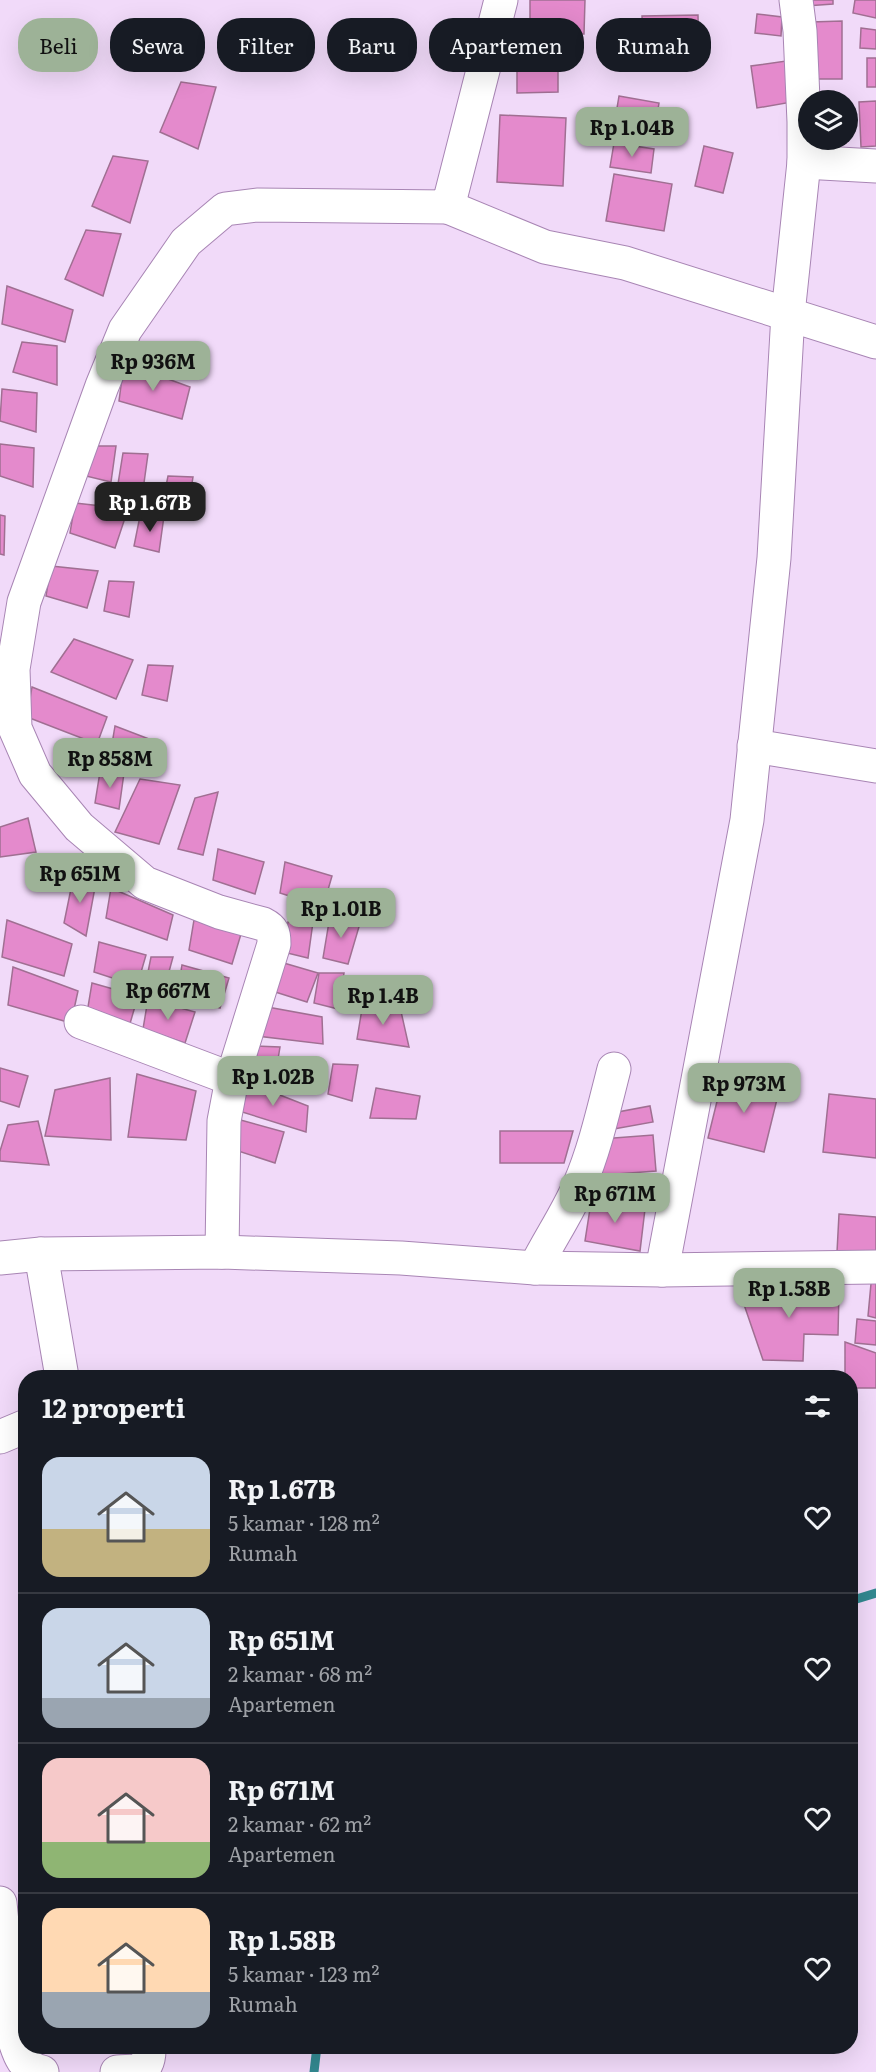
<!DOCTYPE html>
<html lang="id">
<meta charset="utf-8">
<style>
:root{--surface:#171b24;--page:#20242c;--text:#f1f3f6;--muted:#9ea1a6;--line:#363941;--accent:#9db297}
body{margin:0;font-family:Literata,serif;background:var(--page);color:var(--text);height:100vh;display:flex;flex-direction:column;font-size:22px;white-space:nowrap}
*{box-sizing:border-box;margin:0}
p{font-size:20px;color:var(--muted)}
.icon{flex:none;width:33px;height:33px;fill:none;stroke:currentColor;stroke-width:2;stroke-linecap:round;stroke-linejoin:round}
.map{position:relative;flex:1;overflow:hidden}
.side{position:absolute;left:18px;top:1370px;width:840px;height:684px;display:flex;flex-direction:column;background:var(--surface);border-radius:24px;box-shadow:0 6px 24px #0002}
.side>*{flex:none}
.hud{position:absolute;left:18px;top:18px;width:840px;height:54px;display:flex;gap:12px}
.fabs{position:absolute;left:798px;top:90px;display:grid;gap:12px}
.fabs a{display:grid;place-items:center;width:60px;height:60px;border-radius:50%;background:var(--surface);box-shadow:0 6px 24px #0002;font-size:30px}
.price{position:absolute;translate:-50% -51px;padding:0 14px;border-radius:12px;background:var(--accent);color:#111;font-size:20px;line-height:39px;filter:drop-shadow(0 2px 3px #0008)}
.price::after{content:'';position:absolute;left:50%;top:36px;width:18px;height:14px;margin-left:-9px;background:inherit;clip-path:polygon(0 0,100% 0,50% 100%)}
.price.current{background:#222;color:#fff}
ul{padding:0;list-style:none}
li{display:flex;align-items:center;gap:18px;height:150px;padding:0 24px}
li+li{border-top:2px solid var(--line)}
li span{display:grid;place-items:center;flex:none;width:168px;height:120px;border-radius:18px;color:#555}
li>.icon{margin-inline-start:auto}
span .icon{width:72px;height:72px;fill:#fffc;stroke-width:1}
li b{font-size:26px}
h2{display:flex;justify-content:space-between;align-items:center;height:72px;padding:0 24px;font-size:26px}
.chip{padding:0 21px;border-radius:24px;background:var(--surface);box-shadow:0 6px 24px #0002;font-size:21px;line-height:54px}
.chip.current{background:var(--accent);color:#111}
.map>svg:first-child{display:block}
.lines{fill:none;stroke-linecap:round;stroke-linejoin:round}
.stream{stroke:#328890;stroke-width:9}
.building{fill:#e48acc;stroke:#a06f92;stroke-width:1.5}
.street-casing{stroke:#a885b4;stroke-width:35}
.street{stroke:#fff;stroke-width:33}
</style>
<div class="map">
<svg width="876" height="2072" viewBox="0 0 876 2072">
<rect width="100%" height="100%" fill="#f1daf9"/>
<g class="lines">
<g class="stream">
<polyline points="850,1601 876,1593"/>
<polyline points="314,2072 317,2046"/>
</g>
</g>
<g class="building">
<polygon points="530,0 585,0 584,34 530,34"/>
<polygon points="806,0 833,0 833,4 806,6"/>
<polygon points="855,0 876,0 876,18 853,13"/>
<polygon points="757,14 782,17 781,36 755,33"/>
<polygon points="698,15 699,65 644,66 642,16"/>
<polygon points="842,21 842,79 811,79 811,22"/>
<polygon points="861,28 876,30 876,49 860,48"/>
<polygon points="517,48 558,48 558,92 517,93"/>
<rect x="867" y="58" width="9" height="29"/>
<polygon points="786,61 792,102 757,108 751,66"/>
<polygon points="181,82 216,87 198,149 160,132"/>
<polygon points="619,96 659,103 653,139 613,132"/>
<polygon points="876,101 876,146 861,147 859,102"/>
<polygon points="500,115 566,118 563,186 497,182"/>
<polygon points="813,140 846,140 846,143"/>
<polygon points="614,143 654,149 651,173 610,167"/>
<polygon points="704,146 733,153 723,193 695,186"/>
<polygon points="113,156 148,161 130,223 92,206"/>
<polygon points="614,174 672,184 664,231 606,221"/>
<polygon points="86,230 121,234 103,296 65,279"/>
<polygon points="7,286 73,310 65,342 2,324"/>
<polygon points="22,342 57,346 57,385 13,372"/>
<polygon points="124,363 190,387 182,419 119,401"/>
<polygon points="2,389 37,393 36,432 0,421"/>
<polygon points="0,444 34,448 33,487 0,476"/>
<polygon points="91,446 116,446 111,482 86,476"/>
<polygon points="123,453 148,454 143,490 118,484"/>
<polygon points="168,476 193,477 187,513 162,506"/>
<polygon points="75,503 128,509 115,548 70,533"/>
<polygon points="0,515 5,516 4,555 0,554"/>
<polygon points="140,516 164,516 159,552 134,546"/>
<polygon points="51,566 98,571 87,608 46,596"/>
<polygon points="109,581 134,582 129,617 104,611"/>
<polygon points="74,639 133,660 116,699 51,672"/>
<polygon points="148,665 173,666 167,701 142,695"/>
<polygon points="32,687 107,717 97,744 27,717"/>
<polygon points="115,726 157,742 135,763 110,756"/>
<polygon points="100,772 124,773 119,809 95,803"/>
<polygon points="140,779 180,785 159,844 115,832"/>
<polygon points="218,792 203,855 178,849 195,798"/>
<polygon points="28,818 36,852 0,857 0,827"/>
<polygon points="218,849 264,862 255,894 213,880"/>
<polygon points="285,862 332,876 323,907 280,893"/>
<polygon points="74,874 96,882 86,936 64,923"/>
<polygon points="111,888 173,915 167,940 106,918"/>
<polygon points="330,916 361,920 348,964 323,958"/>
<polygon points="7,920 72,944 64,976 2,957"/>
<polygon points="194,920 241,934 232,964 189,950"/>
<polygon points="288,922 313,922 308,958 283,952"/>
<polygon points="99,942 146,955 137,986 94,972"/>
<polygon points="151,957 173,957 164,990 145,987"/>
<polygon points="277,961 318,973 307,1002 272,991"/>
<polygon points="182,965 229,978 220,1008 177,995"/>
<polygon points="13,967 78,991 71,1023 8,1005"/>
<polygon points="319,973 344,973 338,1009 314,1003"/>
<polygon points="92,983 138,996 129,1027 87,1013"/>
<polygon points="148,999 195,1012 185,1043 143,1029"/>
<polygon points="262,1006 322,1017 323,1044 257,1036"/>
<polygon points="400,1007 409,1047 357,1039 362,1009"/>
<polygon points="255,1046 280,1047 274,1083 250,1076"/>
<polygon points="333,1064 358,1065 352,1101 328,1094"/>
<polygon points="0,1068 28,1076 19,1107 0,1101"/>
<polygon points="137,1074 196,1091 186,1140 128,1137"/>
<polygon points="723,1077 779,1091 764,1152 708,1138"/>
<polygon points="110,1078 111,1140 45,1136 55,1090"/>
<polygon points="244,1081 308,1106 306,1132 239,1111"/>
<polygon points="376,1088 420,1096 416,1119 370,1118"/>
<polygon points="829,1094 876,1099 876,1158 823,1152"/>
<polygon points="650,1106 653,1122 597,1132 602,1115"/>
<polygon points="237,1119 284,1132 275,1163 232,1149"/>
<polygon points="38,1121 49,1165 0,1161 0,1151 8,1125"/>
<polygon points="500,1131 573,1131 564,1163 500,1163"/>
<polygon points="653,1135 656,1171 590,1176 588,1140"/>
<polygon points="592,1196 645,1209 640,1251 585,1241"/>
<polygon points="839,1214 876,1217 876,1254 837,1252"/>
<polygon points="872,1273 876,1274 876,1318 868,1316"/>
<polygon points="738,1287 839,1290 838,1335 804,1334 803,1361 763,1360"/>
<polygon points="857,1319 876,1321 876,1345 855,1343"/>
<polygon points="845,1342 876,1353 876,1388 850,1388 850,1377 845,1377"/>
</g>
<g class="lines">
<g class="street-casing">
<g id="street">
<polyline points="804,162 876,166"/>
<polyline points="448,207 545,247 625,263 876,342"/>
<polyline points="754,746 876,766"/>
<polyline points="81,1022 232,1079"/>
<path d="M222 1252 224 1121 232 1079 274 944C274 933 273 929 263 924L219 912 145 883 79 827 35 774 15 728 13 669 24 602 102 386 125 330 186 242 225 209 257 205 448 207 501 0"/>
<polyline points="41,1254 62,1377"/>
<polyline points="0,1258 41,1254 222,1252 401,1258 535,1268 662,1270 876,1267"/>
<path d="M535 1268C549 1240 567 1214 579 1186 595 1149 604 1108 614 1069"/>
<polyline points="662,1270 747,820 774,558 788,314 804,162 804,122 800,31 796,0"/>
<polyline points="0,1437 26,1426"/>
<path d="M0 1903 14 2038C19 2055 23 2068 42 2072"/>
<path d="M117 2072C140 2071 150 2072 149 2046"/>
</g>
</g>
<use href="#street" class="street"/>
</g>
</svg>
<div class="fabs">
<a><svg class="icon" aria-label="layers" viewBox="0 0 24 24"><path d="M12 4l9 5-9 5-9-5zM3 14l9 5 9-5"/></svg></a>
</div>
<b class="price" style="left:632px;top:158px">Rp 1.04B</b>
<b class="price" style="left:153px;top:392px">Rp 936M</b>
<b class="price current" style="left:150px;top:533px">Rp 1.67B</b>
<b class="price" style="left:110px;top:789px">Rp 858M</b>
<b class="price" style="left:80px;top:904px">Rp 651M</b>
<b class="price" style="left:341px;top:939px">Rp 1.01B</b>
<b class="price" style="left:168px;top:1021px">Rp 667M</b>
<b class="price" style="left:383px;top:1026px">Rp 1.4B</b>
<b class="price" style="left:273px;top:1107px">Rp 1.02B</b>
<b class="price" style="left:744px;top:1114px">Rp 973M</b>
<b class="price" style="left:615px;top:1224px">Rp 671M</b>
<b class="price" style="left:789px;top:1319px">Rp 1.58B</b>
<div class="hud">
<a class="chip current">Beli</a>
<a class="chip">Sewa</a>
<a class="chip">Filter</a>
<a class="chip">Baru</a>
<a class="chip">Apartemen</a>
<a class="chip">Rumah</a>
</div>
<section class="side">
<h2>12 properti<svg class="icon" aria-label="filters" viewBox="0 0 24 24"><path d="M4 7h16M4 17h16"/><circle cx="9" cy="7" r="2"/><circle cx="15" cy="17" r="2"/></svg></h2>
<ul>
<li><span style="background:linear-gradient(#c9d6e8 60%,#c2b280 0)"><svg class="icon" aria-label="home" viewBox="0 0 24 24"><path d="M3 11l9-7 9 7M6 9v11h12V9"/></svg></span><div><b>Rp 1.67B</b><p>5 kamar · 128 m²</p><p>Rumah</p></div><svg class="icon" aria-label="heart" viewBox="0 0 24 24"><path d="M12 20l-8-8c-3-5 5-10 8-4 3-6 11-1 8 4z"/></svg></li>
<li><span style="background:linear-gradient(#c9d6e8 75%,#9aa5b1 0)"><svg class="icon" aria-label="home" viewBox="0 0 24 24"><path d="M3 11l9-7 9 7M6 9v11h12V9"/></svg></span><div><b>Rp 651M</b><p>2 kamar · 68 m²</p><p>Apartemen</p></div><svg class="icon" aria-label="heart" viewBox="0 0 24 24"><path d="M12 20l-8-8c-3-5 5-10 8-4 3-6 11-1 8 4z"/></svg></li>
<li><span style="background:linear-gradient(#f6c9c9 70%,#8fb573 0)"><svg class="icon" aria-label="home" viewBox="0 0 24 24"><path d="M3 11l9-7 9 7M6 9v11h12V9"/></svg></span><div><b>Rp 671M</b><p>2 kamar · 62 m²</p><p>Apartemen</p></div><svg class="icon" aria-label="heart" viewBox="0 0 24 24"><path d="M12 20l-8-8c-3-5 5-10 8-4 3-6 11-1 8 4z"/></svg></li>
<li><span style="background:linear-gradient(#ffd9b3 70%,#9aa5b1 0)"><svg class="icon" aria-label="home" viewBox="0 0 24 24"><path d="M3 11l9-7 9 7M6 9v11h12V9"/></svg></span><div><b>Rp 1.58B</b><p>5 kamar · 123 m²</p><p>Rumah</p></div><svg class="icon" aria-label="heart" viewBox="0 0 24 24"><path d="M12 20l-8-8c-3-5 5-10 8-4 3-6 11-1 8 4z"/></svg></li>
</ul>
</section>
</div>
